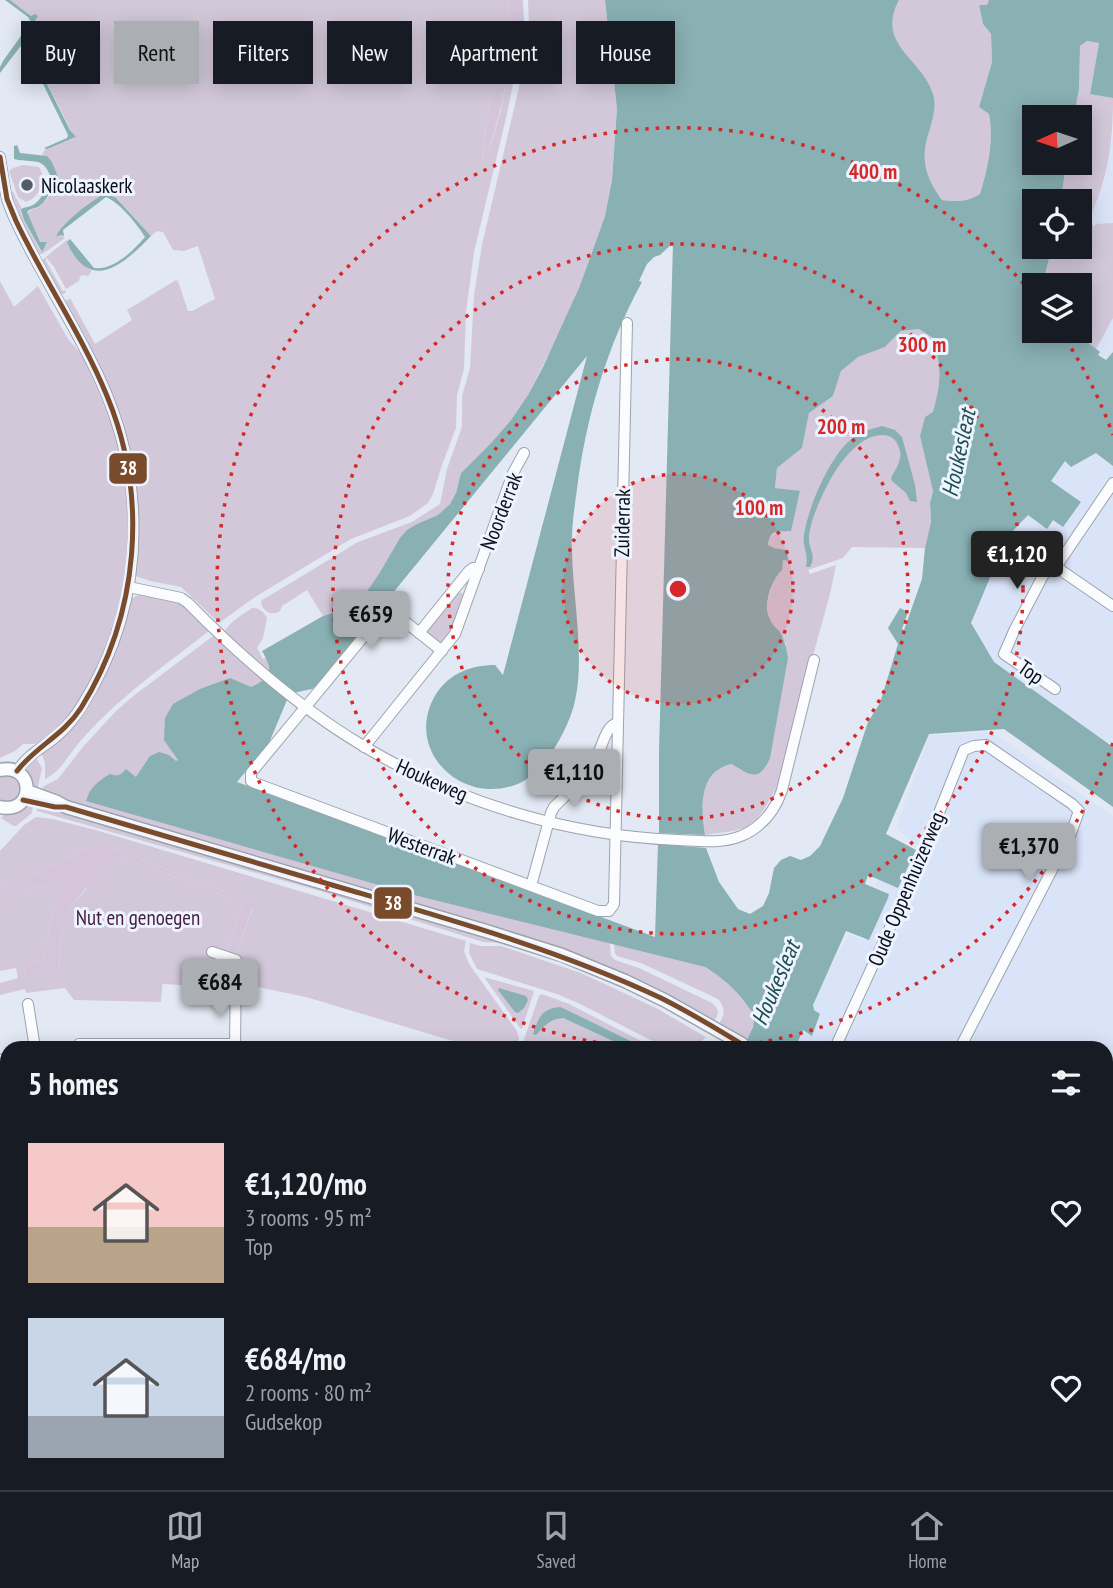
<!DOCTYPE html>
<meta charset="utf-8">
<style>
:root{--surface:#171b24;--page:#20242c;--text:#f1f3f6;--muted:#9ea1a6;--line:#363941;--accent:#abafb4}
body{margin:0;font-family:"PT Sans Narrow",sans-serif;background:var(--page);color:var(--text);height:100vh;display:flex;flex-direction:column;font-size:26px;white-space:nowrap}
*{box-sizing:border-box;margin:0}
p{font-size:23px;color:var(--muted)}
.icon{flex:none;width:38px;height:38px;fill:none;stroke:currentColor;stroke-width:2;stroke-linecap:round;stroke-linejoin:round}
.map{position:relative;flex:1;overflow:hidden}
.side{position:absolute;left:0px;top:1041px;width:1113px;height:450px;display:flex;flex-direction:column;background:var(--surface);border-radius:21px 21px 0 0;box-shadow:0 4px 18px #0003}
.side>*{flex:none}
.hud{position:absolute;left:21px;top:21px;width:700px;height:63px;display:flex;gap:14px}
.needle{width:46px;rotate:267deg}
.tools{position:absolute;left:1022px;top:105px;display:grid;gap:14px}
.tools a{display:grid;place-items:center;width:70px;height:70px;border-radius:0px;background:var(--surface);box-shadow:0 4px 18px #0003;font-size:35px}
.price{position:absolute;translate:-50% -60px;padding:0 16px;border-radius:7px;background:var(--accent);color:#111;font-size:23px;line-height:46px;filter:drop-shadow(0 2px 4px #0008)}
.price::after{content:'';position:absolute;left:50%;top:42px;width:21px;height:16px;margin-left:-10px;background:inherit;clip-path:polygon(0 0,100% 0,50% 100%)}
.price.active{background:#222;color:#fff}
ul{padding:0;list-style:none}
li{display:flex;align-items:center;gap:21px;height:175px;padding:0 28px}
li span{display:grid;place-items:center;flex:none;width:196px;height:140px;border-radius:0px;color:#555}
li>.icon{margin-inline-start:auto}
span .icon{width:84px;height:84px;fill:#fffc;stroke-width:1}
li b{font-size:30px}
h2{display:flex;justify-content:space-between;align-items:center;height:84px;padding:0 28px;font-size:30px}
.tag{padding:0 24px;border-radius:0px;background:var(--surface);box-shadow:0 4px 18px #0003;font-size:24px;line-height:63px}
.tag.active{background:var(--accent);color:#111}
.tabs{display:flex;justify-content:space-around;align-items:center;height:98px;border-top:2px solid var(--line);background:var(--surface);font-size:19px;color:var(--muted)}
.tabs a{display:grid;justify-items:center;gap:4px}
.tabs .active{color:var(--accent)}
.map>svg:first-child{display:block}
.built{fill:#d9e4f8}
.green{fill:#d2c8d9;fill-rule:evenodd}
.forest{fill:#d4c5da}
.water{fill:#89b0b3;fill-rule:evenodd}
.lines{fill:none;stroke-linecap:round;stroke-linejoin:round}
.minor-casing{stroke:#9da3ac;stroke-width:12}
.major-casing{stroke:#9da3ac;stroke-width:15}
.minor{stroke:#fbfcfd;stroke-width:10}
.major{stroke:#fbfcfd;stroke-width:12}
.bus-1-casing{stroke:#edf4ff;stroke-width:10}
.bus-1{stroke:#7a4b2a;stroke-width:5}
.ring{fill:none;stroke:#d62828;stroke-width:3.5;stroke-dasharray:3.5 7}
.poi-dot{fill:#555b64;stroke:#edf4ff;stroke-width:2.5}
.labels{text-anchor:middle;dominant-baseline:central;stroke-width:6;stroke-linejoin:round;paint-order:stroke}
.poi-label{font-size:21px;fill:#090e17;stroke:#edf4ff;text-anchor:start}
.street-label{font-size:21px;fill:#090e17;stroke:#edf4ff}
.park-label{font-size:21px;fill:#461c44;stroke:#edf4ff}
.water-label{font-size:23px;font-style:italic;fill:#1d4e4d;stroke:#edf4ff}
.centre{fill:#d62828;stroke:#edf4ff;stroke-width:3.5}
.ring-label{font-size:21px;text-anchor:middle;font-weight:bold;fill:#d62828;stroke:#edf4ff;stroke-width:6;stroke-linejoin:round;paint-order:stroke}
.line-badge{stroke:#edf4ff;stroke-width:2.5}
.badge-label{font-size:19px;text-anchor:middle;font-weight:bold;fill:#fff}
</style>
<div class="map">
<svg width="1113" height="1490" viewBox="0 0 1113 1490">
<rect width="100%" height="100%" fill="#e2e9f4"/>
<g class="built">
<polygon points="1113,134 1113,223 1096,224 1091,214 1104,184"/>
<polygon points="1113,318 1113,352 1106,361 1098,355 1096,349"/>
<polygon points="1024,452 1113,452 1113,746 989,665 965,625"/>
<polygon points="991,732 1113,816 1113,1384 1106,1387 1106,1048 790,1048 808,1006 849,934 863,941 887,892 874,884 884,877 898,884 923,850 896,828 929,735"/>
<polygon points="523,1484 1026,1484 1023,1490 519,1490"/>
</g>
<g class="green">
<path d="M10 0H508L511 32 506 50 519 53 507 114 474 252 466 312 464 369 457 395 456 428 442 465 433 494 428 503 410 516 351 539 255 597 219 623 181 587 150 581 136 576 137 546 119 416 97 363 64 302 70 298 95 344 132 320 127 310 176 280 178 281 188 311H192L215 299 198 246 184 251 173 250 163 232 157 231 151 236 116 198 106 193C91 201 61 223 56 237L60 235 65 238 44 253 38 255 14 208 15 207 11 193 13 192 21 207 24 220 41 252 47 243 40 242 27 213C30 210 34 209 37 208 46 203 54 189 58 180V177L45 155H42L45 149 75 138 26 42 25 38 38 16H31ZM503 61 509 67C503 99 498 132 483 161L487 115Z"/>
<path d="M528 0H605L617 109 612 180 605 216 579 288 565 322 528 395 511 420 492 442 461 473 456 493 450 504 438 515 417 524 365 594 351 607 323 616 307 590 282 606 280 611C271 616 264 612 261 603L262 600 274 593 358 542 412 522 440 504 447 469 462 427V396L470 368 474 295 482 245 519 87 529 24Z"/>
<path d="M899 0H989L987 5H979L983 24 991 34 992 62 979 107 989 114C994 142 988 167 980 194 968 202 957 202 942 200 931 185 923 170 925 150 927 130 940 111 932 91 919 57 876 44 899 0Z"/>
<path d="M1087 41 1099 43 1090 93 1113 98C1113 138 1109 177 1091 214H1088L1094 227 1096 224 1113 223V318L1096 349 1073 331H1080V285H1049L1045 274 1052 247H1080V201H1061L1066 163H1080V117H1074L1079 89 1080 46Z"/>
<path d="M23 165 39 167C47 180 40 197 26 202L18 197 9 171 13 168Z"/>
<path d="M68 239 67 242C72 253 82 265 92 271L88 276 82 275 80 277 79 281 66 289 54 267 46 257V261L63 291 65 290 66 293 58 296 41 261Z"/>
<polygon points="0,281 14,307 38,286 68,339 85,358 109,407 126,476 131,542 123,598 109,642 93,678 71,715 60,727 51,735 35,744 23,744 15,751 0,758"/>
<path d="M919 329 933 338C942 369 941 382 933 413L925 417 920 436 933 490 930 502 931 522 925 548 852 547 843 558 808 570 810 574 836 565 830 594 777 786C754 829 753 829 705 835 701 807 698 771 733 764L742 771 786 644C781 636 774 628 770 620 761 603 777 576 783 560L787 561V550L774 548 768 546C770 533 776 531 789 532L800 492 775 488 777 468 802 448 809 413 833 396 841 371 858 356 885 347 901 331Z"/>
<polygon points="458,592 462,593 465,597 454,630 441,645 426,634 426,629"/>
<path d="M144 594 183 603 209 631C164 666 115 700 78 744 68 756 59 773 45 779V763L41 752C53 744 66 736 75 724 103 691 119 640 131 599L136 596Z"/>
<path d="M252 608C259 608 264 612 267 618L263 638 257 648 263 659 266 658 270 665 269 674 224 633C229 622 242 615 252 608Z"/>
<path d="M213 636 264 681 251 687 178 760 176 761 169 755 136 777 126 770 121 775 116 776 448 903 610 943 611 956 615 960 639 968 712 1003C719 1009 720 1014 714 1021L658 992 66 802 41 790 44 786 58 779 82 748 114 713 132 697Z"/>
<path d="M35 756 42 768 37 791C24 779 23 768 35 756Z"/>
<path d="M8 774C19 778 21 783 21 794L13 802 0 801V776Z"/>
<path d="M33 804 32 813 16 826H13L1 818C8 811 23 804 33 804Z"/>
<polygon points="37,805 103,821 508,943 483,942 320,891 37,811"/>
<polygon points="36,817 53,819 99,831 466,941 464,951 469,964 517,1031 519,1038 517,1048 476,1048 306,997 239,983 239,961 241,959 235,955 253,908 252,900 206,885 111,847 91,847 0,889 0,851 24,825"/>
<polygon points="123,857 243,903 228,948 232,962 231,981 176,980 163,978 161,1001 160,1002 74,1000 65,988 26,993 25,989 0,995 0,983 18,978 16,968 0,971 0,901 40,884 43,884 57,893 43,961 24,966 26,976 58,972 61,935 69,908 87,888 93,892 117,858"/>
<polygon points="470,943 481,946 501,946 581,973 656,1008 706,1037 695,1048 666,1048 578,1003 557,994 477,969 469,953"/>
<path d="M614 944 705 967 724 978 746 1003 756 1016 753 1027 746 1041 721 1025 720 1022C725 1014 725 1007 718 999L641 963 617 956 615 953Z"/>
<polygon points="484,977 534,991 522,1029 520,1028"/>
<path d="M542 994 569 1004 655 1048H645L567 1010 541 1015 534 1034C546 1031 543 1019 563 1018L628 1048H536L535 1043H533L529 1048H521L539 996Z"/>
<polygon points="0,1256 5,1259 7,1278 7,1330 0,1327"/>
</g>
<g class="forest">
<polygon points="508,0 523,0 524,22 519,53 506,50 511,32"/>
<path d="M507 60 509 67C503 100 496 132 483 163L487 115 503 61Z"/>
<polygon points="100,845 111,847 206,885 253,900 253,907 235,955 229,954 228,948 243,903 123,857 118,858 93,893 86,888 69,908 61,935 58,972 26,977 24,966 43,961 57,893 43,884 40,884 0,901 0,889 91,847"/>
<polygon points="163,978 176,980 225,981 225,987 162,984"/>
</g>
<g class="water">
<polygon points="5,0 10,0 31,16 35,14 38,16 25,38 26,42 70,130 76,137 47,149 44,148 67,138 68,135 23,43 0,73 0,67 3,61 31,22 28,17"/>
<path d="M605 0H899C876 44 919 57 932 91 940 111 927 130 925 150 923 170 931 185 942 200 957 202 968 202 980 194 988 167 994 142 989 114L979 107 992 62 991 34 983 24 979 5H987L989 0H1113V98L1090 94 1099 43 1087 41 1080 46 1079 89 1074 117H1034V163H1066L1061 201H1034V247H1052L1045 274 1049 285H1034V331H1073L1100 352 1098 355 1106 360 1113 352V466L1096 453 1071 467 1065 461 1051 481 1081 502 1063 527 1053 520 1047 529 1028 515 1007 537 971 623 994 662 1113 747V807L1004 729 929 734 886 834 916 850 898 888 868 875 865 884 889 894 888 898 869 940 846 931 813 1005 814 1010 820 1014 812 1036 803 1030 795 1048H743L753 1027 755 1016C740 994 728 981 705 967L410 894 86 801C90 787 98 781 110 774 118 777 121 775 126 769L136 777 150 756 159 752 169 755 176 761 178 760 164 740 165 718 173 704 200 689 230 678 251 687C273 677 273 670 262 651L323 616 351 607 365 594 379 574 400 538 407 530 417 524 438 515 450 504 456 493 461 473 492 442 511 420 528 395 543 367 579 288 591 255 605 216 612 180 617 109ZM673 243 659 751V833L705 835C701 808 698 771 732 764 751 777 760 781 770 758L788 658C786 647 785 640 779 631 775 627 771 623 769 617 763 604 772 579 782 570L783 560 788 561 787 550 774 548 768 545C771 527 778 533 791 531L800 491 775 488 777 468 802 448 809 413 833 396 841 371 858 357 885 347 901 331 919 329 933 338C942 369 941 382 933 412L925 417 920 436 933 491 930 503 931 522 925 548 922 579 904 630 902 629 908 612 900 608 888 628 898 644 880 703 868 722 843 798 820 846 810 856 801 860 790 856 781 860 774 868 769 893 763 906 750 914 738 909 719 882 706 848 658 844 655 937 237 782 269 743 287 700 293 693 312 689 319 683 587 356 503 675 495 665C471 665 450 673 436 694 403 748 459 805 515 785 544 775 569 728 575 701 585 656 573 599 572 552 571 531 574 510 577 489 586 417 607 346 642 282L639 281 647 264 654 257 660 255Z"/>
<path d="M17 145 20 153 47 156 52 162 58 177V182L43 203 38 207 29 210 27 212 40 242H47L42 252 24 220 21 209C25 207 29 207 33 205 41 201 48 186 51 178 43 155 33 164 14 159V146Z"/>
<path d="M106 193 116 198 151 236C123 265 90 294 67 242L70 239 94 268C113 271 133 251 145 237 138 225 119 202 106 197L63 230 64 236 60 235 56 237C60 224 92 200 106 193Z"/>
<path d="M882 426 895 430 902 437 915 485 917 502 910 501 906 493 892 481 891 478C894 472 899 465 900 458 901 454 900 451 899 448 895 433 881 433 869 438 856 444 846 456 838 467 827 483 810 518 809 537 808 549 817 554 810 567H806C809 553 802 547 804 535 808 508 828 461 848 442 858 433 870 429 882 426Z"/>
<polygon points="499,988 526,996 528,1000 524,1008 518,1013 515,1012 498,990"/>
<path d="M560 1007 567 1010 645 1048H628L563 1018C549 1019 545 1026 536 1035L533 1034C539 1018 540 1009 560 1007Z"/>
<polygon points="470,1484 532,1484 528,1490 466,1490"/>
</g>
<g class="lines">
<g class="minor-casing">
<g id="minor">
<path d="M0 157C2 171 4 186 7 199 13 219 25 239 34 257 52 290 71 322 88 355 148 466 151 595 83 704 77 714 69 725 60 733 44 748 30 752 17 771"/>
<polyline points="1056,567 1113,606"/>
<path d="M129 587 181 598 188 603C241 657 299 708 365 747 459 803 569 836 678 840 699 841 722 844 741 836 762 827 775 811 782 790L814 660"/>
<polyline points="419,633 469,571 473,568 479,569"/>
<polyline points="442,651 393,612 388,610 384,612 251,773 251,781 255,783 598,911 609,911 614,904 627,323"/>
<polyline points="1055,689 1004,654 1014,631 1046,570 1051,566 1056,567 1113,483"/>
<polyline points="364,747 455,634 513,473 524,453"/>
<path d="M531 886 551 813 554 807C572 790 588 772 600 749 604 740 607 726 617 723"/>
<polyline points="212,952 236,960 235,1048"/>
<polyline points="28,1004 35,1048"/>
<polyline points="79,1044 235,1044"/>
<polyline points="835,1048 915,873 964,750 974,746 986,745 1072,804 1079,811 1071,833 960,1048"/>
<polyline points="0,1060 7,1059"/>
<polyline points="0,1167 7,1165"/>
<polyline points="1106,1244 1113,1239"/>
<polyline points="0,1250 7,1249"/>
<polyline points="0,1355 7,1356"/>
<polyline points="1106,1389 1113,1388"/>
<polyline points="0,1438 7,1399"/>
<polyline points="0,1449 7,1450"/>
<polyline points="210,1484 243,1490"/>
<polyline points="279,1490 280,1484"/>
<polyline points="391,1490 395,1484"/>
<polyline points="636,1490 638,1484"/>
<polyline points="753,1490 755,1484"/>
<polyline points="1027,1490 1031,1484"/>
</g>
</g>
<g class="major-casing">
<g id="major">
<path d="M0 770C35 762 36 815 0 807"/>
<polyline points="27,791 57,802 66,807 486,931 562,955 625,981 666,1001 742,1044"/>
<polyline points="1106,1414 1113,1423"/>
<path d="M1106 1436C1113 1453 1100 1462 1113 1483"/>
<polyline points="1090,1490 1096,1484"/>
</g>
</g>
<use href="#minor" class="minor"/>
<use href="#major" class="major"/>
<g class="bus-1-casing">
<g id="bus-1">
<path d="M0 157 7 199 16 221C44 280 82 335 107 396 149 497 139 615 81 708 63 736 36 746 17 771"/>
<path d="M23 800 55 807H66C163 835 259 864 356 892 459 922 563 952 661 998 691 1013 719 1030 748 1048"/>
</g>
</g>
<use href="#bus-1" class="bus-1"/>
</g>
<circle cx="678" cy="589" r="115" fill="#d62828" fill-opacity=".12"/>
<g class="ring">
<circle cx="678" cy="589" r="115"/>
<circle cx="678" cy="589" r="230"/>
<circle cx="678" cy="589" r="345"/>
<path d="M1113 743A461 461 0 0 1 718 1048M638 1048A461 461 0 1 1 1034 296M1060 331A461 461 0 0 1 1113 435"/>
</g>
<circle class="poi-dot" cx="27" cy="185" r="7"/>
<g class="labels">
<g class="poi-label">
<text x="41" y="185">Nicolaaskerk</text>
</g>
<g class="street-label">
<text transform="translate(501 511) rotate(-69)">Noorderrak</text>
<text transform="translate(622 523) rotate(-89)">Zuiderrak</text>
<text transform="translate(1031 672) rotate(35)">Top</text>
<text transform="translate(432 780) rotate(24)">Houkeweg</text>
<text transform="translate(422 846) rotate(20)">Westerrak</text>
<text transform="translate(906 889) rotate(-67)">Oude Oppenhuizerweg</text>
</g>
<g class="park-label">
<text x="138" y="917">Nut en genoegen</text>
</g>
<g class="water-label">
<text transform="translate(958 453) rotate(-78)">Houkesleat</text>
<text transform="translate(775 983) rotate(-67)">Houkesleat</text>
</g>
</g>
<circle cx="678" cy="589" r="10" class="centre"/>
<g class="ring-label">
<text x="873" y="179">400 m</text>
<text x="922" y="352">300 m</text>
<text x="841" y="434">200 m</text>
<text x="759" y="515">100 m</text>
</g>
<g class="line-badge">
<rect x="108" y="452" width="40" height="33" rx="7" fill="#7a4b2a"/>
<rect x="373" y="886" width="40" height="34" rx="7" fill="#7a4b2a"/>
</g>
<g class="badge-label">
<text x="128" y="475">38</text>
<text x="393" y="910">38</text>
</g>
</svg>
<div class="tools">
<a><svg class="needle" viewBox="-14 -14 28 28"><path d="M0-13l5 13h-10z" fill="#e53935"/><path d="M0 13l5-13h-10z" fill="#9ea1a6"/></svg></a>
<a><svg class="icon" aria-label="locate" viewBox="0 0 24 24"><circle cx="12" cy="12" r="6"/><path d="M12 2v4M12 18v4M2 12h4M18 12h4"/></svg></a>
<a><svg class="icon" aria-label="layers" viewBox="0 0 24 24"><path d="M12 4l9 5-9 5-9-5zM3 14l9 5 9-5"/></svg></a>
</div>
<b class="price active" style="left:1017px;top:591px">€1,120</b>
<b class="price" style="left:371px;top:651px">€659</b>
<b class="price" style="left:574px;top:809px">€1,110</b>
<b class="price" style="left:1029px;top:883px">€1,370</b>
<b class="price" style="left:220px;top:1019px">€684</b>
<div class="hud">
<a class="tag">Buy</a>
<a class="tag active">Rent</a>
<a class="tag">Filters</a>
<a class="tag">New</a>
<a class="tag">Apartment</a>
<a class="tag">House</a>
</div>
<section class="side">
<h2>5 homes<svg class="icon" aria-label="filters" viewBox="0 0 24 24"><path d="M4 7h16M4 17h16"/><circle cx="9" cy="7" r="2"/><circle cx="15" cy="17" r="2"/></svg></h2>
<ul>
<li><span style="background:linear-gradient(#f6c9c9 60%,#b9a48a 0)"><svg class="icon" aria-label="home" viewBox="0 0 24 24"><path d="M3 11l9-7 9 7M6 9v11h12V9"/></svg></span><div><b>€1,120/mo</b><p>3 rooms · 95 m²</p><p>Top</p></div><svg class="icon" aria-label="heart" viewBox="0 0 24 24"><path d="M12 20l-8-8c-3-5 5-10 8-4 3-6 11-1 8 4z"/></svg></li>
<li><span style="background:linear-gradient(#c9d6e8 70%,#9aa5b1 0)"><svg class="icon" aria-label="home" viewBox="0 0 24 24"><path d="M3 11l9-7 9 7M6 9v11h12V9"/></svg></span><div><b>€684/mo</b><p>2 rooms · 80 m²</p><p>Gudsekop</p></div><svg class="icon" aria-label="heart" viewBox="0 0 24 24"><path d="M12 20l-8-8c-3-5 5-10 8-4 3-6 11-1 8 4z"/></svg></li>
</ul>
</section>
</div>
<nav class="tabs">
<a class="active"><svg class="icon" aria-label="map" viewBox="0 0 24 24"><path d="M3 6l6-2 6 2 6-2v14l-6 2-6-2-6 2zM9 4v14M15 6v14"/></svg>Map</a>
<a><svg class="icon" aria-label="saved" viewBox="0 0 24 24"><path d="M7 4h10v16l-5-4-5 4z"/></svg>Saved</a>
<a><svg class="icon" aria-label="home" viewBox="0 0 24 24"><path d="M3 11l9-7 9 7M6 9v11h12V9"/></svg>Home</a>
</nav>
